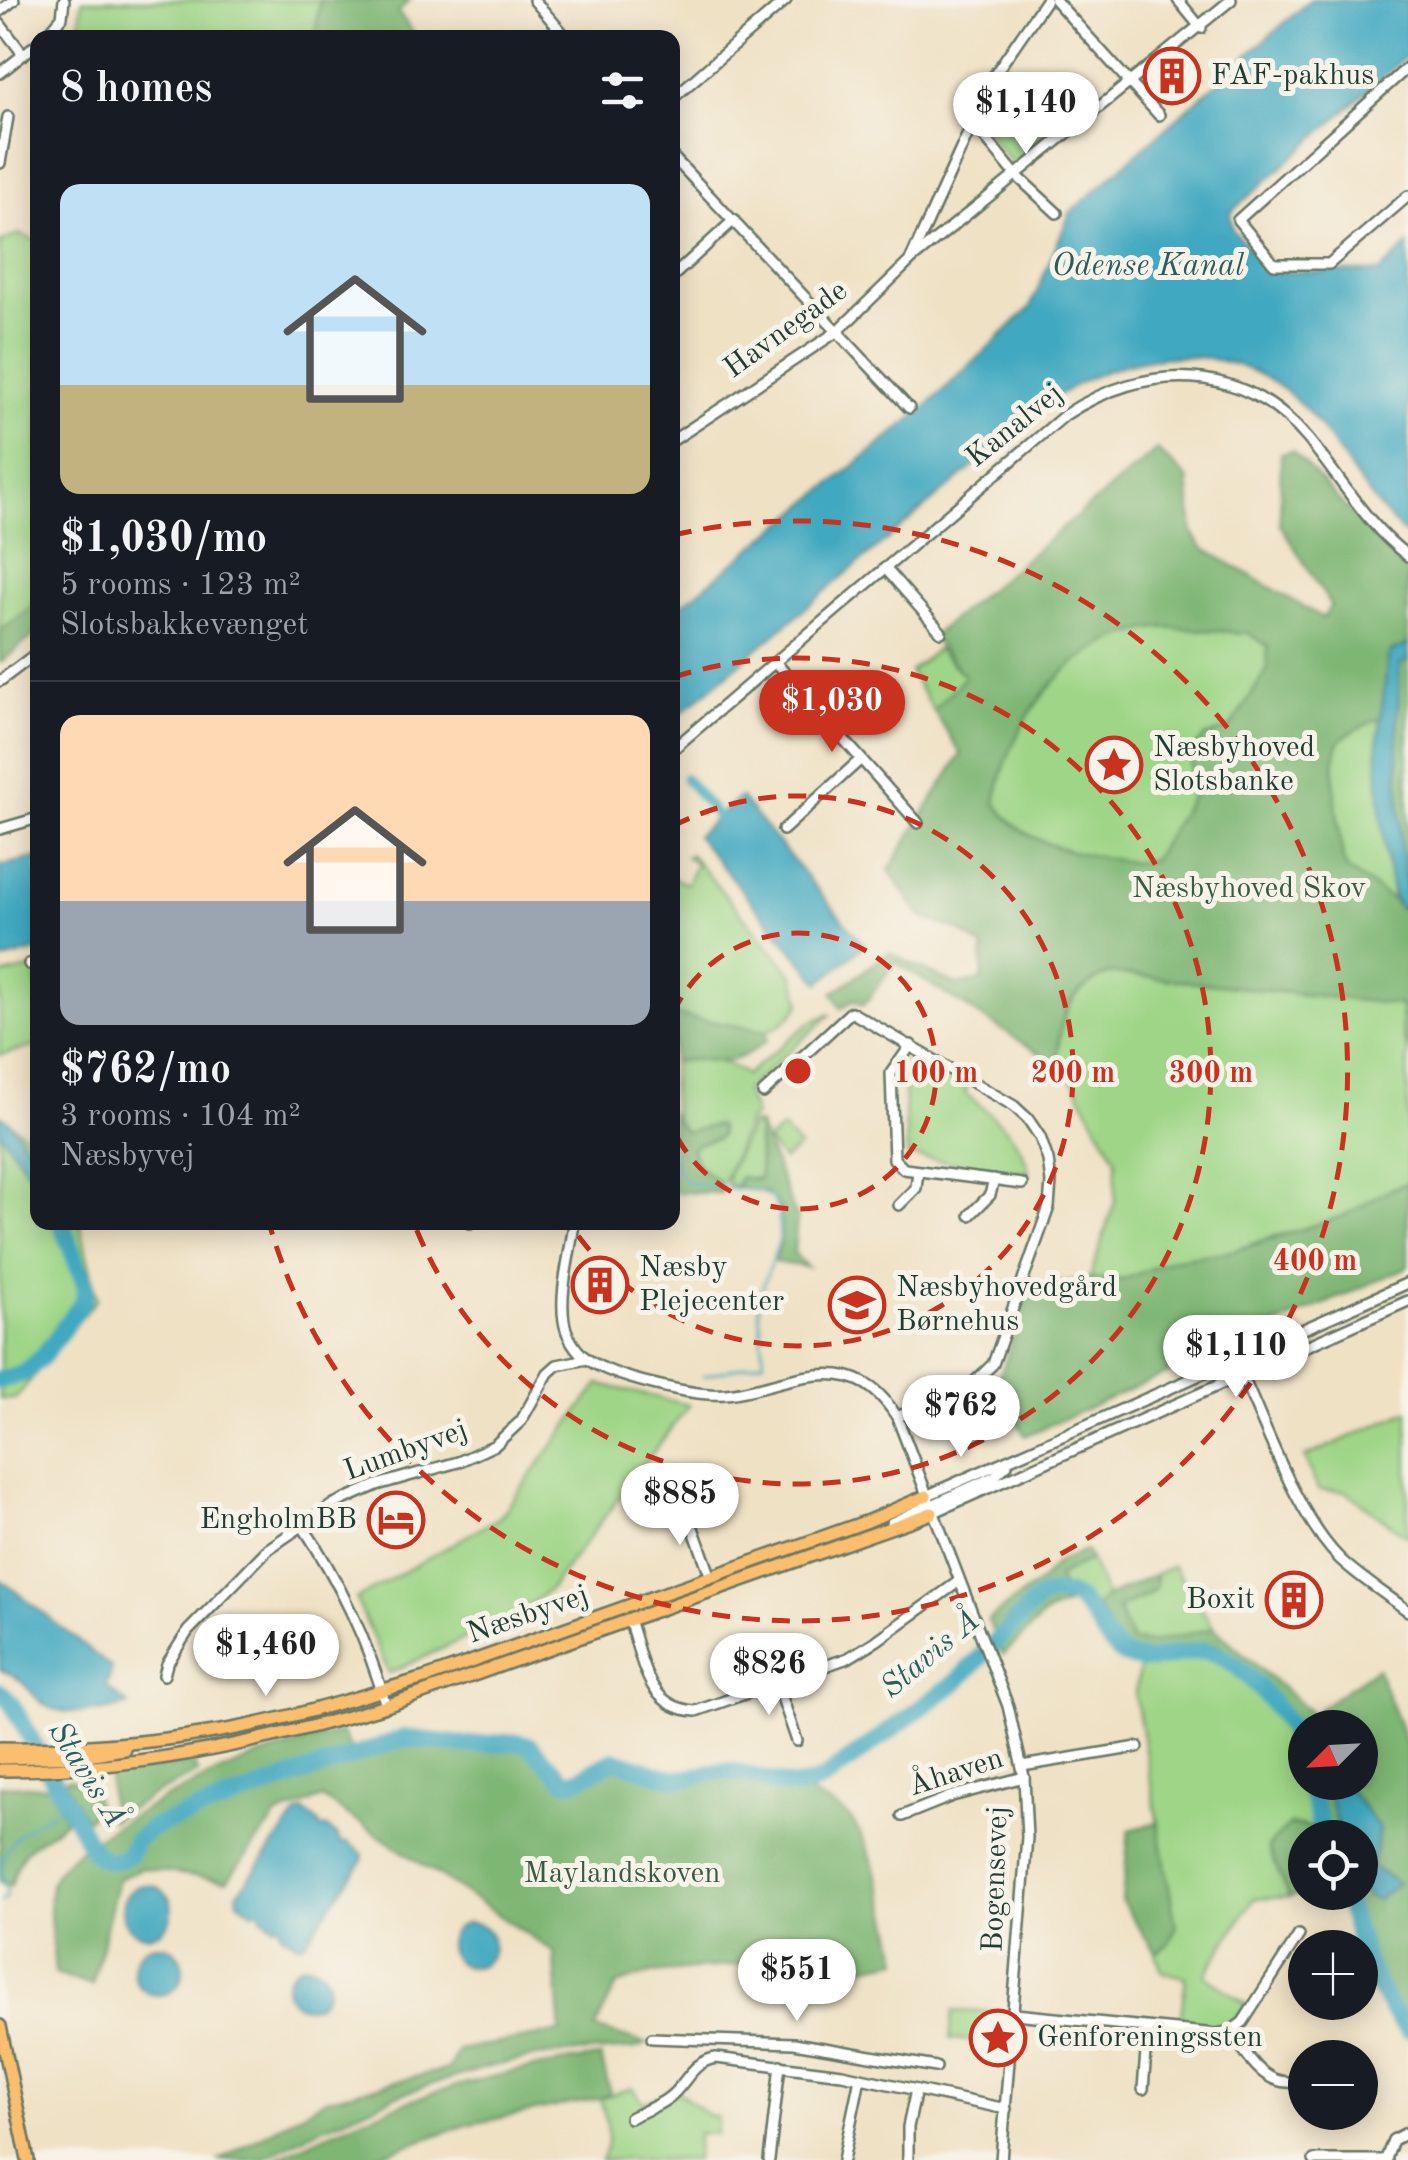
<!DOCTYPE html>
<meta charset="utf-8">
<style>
:root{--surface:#171b24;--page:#20242c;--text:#f1f3f6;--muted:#9ea1a6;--line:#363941;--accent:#c8321e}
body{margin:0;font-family:"Old Standard TT",serif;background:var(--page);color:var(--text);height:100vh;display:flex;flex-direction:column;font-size:38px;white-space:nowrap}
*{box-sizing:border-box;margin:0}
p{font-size:32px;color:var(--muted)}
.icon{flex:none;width:55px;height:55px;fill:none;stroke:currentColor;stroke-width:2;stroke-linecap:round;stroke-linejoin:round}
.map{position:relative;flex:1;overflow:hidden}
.panel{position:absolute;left:30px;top:30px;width:650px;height:1200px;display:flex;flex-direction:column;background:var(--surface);border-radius:20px;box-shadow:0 5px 25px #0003}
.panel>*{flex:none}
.needle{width:65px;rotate:246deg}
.controls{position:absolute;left:1288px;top:1710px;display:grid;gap:20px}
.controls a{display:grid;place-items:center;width:90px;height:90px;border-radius:50%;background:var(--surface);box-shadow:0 5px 25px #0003;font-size:50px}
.price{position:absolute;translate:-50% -85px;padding:0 22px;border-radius:35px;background:#fff;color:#222;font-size:32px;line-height:65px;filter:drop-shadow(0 2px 5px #0008)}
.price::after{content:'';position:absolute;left:50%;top:60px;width:30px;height:22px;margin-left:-15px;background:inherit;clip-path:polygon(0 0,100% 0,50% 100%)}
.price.on{background:var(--accent);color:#fff}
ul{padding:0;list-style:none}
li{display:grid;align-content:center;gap:20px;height:530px;padding:0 30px}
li+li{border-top:2px solid var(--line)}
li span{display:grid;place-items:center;height:310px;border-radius:20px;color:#555}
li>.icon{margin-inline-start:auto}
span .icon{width:180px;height:180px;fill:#fffc;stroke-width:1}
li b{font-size:42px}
h2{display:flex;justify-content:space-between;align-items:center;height:120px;padding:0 30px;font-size:42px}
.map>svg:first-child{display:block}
.green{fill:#9ed586;stroke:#5e895d;stroke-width:2.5}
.forest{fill:#7eb673;stroke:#4e7a54;stroke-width:2.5;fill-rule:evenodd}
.water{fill:#40a8c0;stroke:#30727a;stroke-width:2.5}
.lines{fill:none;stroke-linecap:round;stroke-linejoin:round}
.stream{stroke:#40a8c0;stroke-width:2.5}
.canal{stroke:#40a8c0;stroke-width:10}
.river{stroke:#40a8c0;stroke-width:18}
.minor-casing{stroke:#687666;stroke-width:14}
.major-casing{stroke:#687666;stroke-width:16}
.minor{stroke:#fff;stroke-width:9}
.major{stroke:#fabe6e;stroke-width:11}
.ring{fill:none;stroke:#c8321e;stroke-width:5;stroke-dasharray:18 12}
.labels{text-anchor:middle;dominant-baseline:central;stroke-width:10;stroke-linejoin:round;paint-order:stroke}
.poi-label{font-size:30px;fill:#1f3d34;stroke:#f7f3e8;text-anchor:start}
.street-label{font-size:30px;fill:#1f3d34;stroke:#f7f3e8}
.park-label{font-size:30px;fill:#385b44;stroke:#f7f3e8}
.water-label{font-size:32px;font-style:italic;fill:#295d5e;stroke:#f7f3e8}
.centre{fill:#c8321e;stroke:#f7f3e8;stroke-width:5}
.ring-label{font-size:30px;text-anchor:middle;font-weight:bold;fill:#c8321e;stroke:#f7f3e8;stroke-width:10;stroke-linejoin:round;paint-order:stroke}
</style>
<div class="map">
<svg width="1408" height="2160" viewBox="0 0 1408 2160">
<rect width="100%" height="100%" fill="#f7f3e8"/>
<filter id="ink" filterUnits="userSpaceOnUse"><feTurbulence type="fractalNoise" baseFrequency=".01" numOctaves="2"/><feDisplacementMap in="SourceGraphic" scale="20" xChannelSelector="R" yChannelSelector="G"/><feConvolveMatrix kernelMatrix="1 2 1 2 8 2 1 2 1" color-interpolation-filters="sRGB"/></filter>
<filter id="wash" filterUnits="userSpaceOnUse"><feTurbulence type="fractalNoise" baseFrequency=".0048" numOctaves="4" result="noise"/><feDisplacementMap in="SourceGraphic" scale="40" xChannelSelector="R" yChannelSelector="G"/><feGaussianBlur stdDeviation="2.25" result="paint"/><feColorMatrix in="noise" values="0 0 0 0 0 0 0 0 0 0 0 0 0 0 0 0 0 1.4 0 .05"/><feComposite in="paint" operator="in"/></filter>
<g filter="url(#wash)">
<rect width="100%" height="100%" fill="#efe1c4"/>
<g class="green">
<polygon points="82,0 320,0 315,37 79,38"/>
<polygon points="1005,92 1044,138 1014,165 985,131"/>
<polygon points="18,234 37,241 38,603 0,631 0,243"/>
<path d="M1162 627 1248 633 1268 647 1267 670 1229 730 1204 737 1190 755 1192 796 1153 859 1139 863 1128 862C1076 852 1026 849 995 802 1013 714 1069 638 1162 627Z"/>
<polygon points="937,649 965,677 933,710 910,672"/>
<path d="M1382 717C1375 778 1384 840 1393 900L1347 870 1343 860C1341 836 1326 758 1340 741 1349 730 1369 724 1382 717Z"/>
<path d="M690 854 794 976 801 1003C792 1016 781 1027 766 1031L673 1015 672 878 687 884 696 863 686 857Z"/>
<polygon points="37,967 37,1046 0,1055 0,976"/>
<path d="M1110 973 1401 1005 1402 1033 1408 1051V1183L1390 1189 1346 1215 1307 1229 1271 1237 1233 1251 1171 1260 1123 1280 1090 1278 1115 1201 1116 1159 1073 1081 1057 1064C1059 1019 1066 991 1110 973Z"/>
<path d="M831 1014 745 1090 755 1115 748 1122 723 1182 718 1185 716 1179C703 1171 693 1163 692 1147L702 1141 717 1139V1125L686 1132C666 1116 673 1085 673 1062 699 1057 725 1058 746 1075L812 1021Z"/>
<path d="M913 1056 967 1089 965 1093C991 1115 1024 1137 1029 1173L907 1156 904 1083 898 1082 900 1071Z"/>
<polygon points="0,1115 37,1143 38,1222 80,1223 97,1299 15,1399 0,1399"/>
<polygon points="754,1124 757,1126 760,1178 748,1178 737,1183 736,1187 727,1184 728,1173 751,1125"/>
<polygon points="783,1128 799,1147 783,1160 767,1141"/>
<polygon points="599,1384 689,1405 549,1590 513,1616 389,1673 356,1599 500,1517"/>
<polygon points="1408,1411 1408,1537 1345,1491 1318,1490 1305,1457"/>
<polygon points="1090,1559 1107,1597 1097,1607 1078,1593 1061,1586 1057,1578"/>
<polygon points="1173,1566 1214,1628 1150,1643 1131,1641 1118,1608 1148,1595 1155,1587 1156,1574"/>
<path d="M1202 1656C1221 1660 1234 1673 1248 1686 1291 1730 1299 1770 1314 1828L1289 1825 1268 1847 1289 1897 1253 1899 1205 1975 1247 2005C1227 2034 1212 2027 1180 2024L1186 1977 1162 1972 1156 1953 1168 1944 1176 1928 1135 1693 1140 1663Z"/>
<polygon points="953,2011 1003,2012 1000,2044 950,2039"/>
<path d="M672 2086 709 2116 718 2117 716 2134 698 2133 695 2160H601C613 2138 607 2121 600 2098L632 2088 644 2103 666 2093Z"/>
</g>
<g class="forest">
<polygon points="320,0 410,0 398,12 415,35 412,38 315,37"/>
<path d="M1157 450 1188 479 1193 534 1203 548 1323 618 1331 606 1280 524 1281 453 1293 451 1408 575V645L1393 650 1388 657 1382 717C1369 724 1349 730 1340 741 1326 758 1341 836 1343 860L1347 870 1393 900 1396 905 1408 904 1401 847 1397 732 1400 665 1408 659V1051L1402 1033 1401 1005 1110 973C1066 991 1059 1019 1057 1064L1047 1071H1039L1042 1055 895 962 864 1005 854 1000 841 1008 833 993 889 953 956 985 982 980 983 948 961 931 921 917 889 870 961 754 933 710 965 677 931 637ZM1162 627 1248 633 1268 647 1267 670 1229 729 1204 737 1190 755 1192 796 1153 859 1139 863 1128 862C1076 852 1026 849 995 802 1013 714 1070 638 1162 627Z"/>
<polygon points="37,603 37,633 0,663 0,631"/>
<path d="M673 1015 766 1031 768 1039C724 1076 720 1053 673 1062Z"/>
<path d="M672 1111 676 1122 686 1132 717 1125 720 1128V1136C712 1142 701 1141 692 1147 693 1163 703 1172 716 1179L721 1193 673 1192Z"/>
<polygon points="758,1123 797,1219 794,1253 807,1267 774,1262 780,1244 780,1208 765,1192 736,1187 740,1177 756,1180 760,1178"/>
<polygon points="1408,1183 1408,1267 1025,1436 997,1383 1032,1288 1090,1278 1123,1280 1171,1260 1233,1251 1346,1215 1390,1189"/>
<polygon points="1086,1551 1090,1559 1058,1577 1061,1586 1042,1591 995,1637 988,1620 1042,1580 1058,1561"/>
<path d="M1156 1574 1155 1588 1148 1595 1118 1609 1131 1641 1150 1643 1214 1628 1312 1714 1377 1668 1408 1748V2025C1378 1988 1364 1937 1349 1893L1360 1892V1885L1367 1897 1377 1900 1398 1883 1372 1867 1379 1828 1344 1783 1360 1782V1728H1305V1744C1288 1713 1247 1658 1215 1644L1148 1654 1122 1650 1097 1607 1102 1599Z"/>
<polygon points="1051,1599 1066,1605 1045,1614 1003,1655 999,1646 1038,1605"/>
<path d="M341 1732 355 1757 404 1738 466 1745 518 1742 529 1745 565 1781 577 1780 614 1760 672 1778 725 1771 750 1774 775 1784 805 1788C817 1803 837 1803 850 1818 876 1851 890 1919 899 1960L833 1973 759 1963 651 1973 617 1985 595 2028 646 2044 634 2049 545 2055 488 2067 398 2095 313 2132 262 2160H220L326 2099 448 2069 458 2050 561 2032 554 1952 322 1798 277 1816 227 1881 141 1868 118 1879 92 1985 55 1973C54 1953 46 1898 52 1881 67 1840 217 1771 260 1756 287 1747 314 1740 341 1732Z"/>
<polygon points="194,1764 198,1773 151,1796 110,1821 109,1774"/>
<path d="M68 1779C84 1782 93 1786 96 1803L89 1818 85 1819 64 1781Z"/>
<polygon points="1315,1783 1331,1783 1327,1788 1340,1837 1329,1837"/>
<path d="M0 1785 50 1787 65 1820C35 1850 24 1836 11 1886L0 1882Z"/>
<polygon points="1158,1823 1176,1928 1168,1944 1156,1953 1122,1902 1129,1830"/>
<polygon points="1289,1825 1314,1828 1317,1837 1305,1838 1305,1892 1308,1893 1289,1897 1268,1847"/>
<path d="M601 2057 610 2093 600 2098 466 2125 364 2160H275C381 2104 482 2072 601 2057Z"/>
</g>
<g class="water">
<path d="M1310 0H1408V55L1230 213 1233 230 1270 271 1380 272 1408 245V536C1368 504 1344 454 1311 415 1243 337 1137 344 1057 396L673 720V612L926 407 1030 308 1070 213Z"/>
<path d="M1408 645V659L1400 665 1397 732 1401 847 1408 905 1400 909C1385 893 1376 767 1378 742 1381 713 1385 685 1388 657L1393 650Z"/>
<polygon points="740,797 864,945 820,983 696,836"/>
<polygon points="37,857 37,951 0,961 0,866"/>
<polygon points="0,1115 9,1121 36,1157 37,1184 0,1132"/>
<polygon points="56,1223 67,1223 90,1284 79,1284"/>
<path d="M0 1579 111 1667V1674L106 1686 128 1705C110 1713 60 1717 43 1704 27 1690 22 1676 0 1670Z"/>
<polygon points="1331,1782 1344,1783 1379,1828 1372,1868 1398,1883 1377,1900 1367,1897 1360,1885 1360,1838 1340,1837 1327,1788"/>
<polygon points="304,1811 319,1823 320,1828 326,1827 339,1838 340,1844 347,1842 362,1853 363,1860 304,1944 297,1944 281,1933 280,1925 274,1926 262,1917 261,1911 252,1912 238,1901 237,1894 298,1813"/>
<circle cx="147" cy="1910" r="25"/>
<circle cx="471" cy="1945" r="22"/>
<circle cx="158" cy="1970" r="25"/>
<circle cx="307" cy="1986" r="21"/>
</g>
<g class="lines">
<g class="stream">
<polyline points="672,1150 680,1174 687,1183 758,1191 771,1198 779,1212 779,1241 758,1300 764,1361 703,1376"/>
<path d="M0 1902 7 1897C8 1886 0 1876 2 1864 7 1833 44 1817 68 1804"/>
</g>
<polyline class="canal" points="685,778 718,817"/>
<g class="river">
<polyline points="0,1380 24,1373 43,1356 83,1302 86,1287 61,1222"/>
<path d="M0 1692 11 1703 93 1851C104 1862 113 1863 128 1856L135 1841 153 1827 404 1738 466 1745 518 1742 529 1745 565 1781 577 1780 614 1760C635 1764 653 1775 674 1778 691 1781 709 1770 727 1771 766 1774 786 1798 824 1779L956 1682 1038 1599C1090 1576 1092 1636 1124 1655 1149 1669 1180 1649 1206 1651 1237 1654 1284 1714 1297 1741 1301 1750 1302 1761 1305 1770"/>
<polyline points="1308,1782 1324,1838"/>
<path d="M1343 1892C1359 1940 1373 1993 1408 2030"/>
</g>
</g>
</g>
<g filter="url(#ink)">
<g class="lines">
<g class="minor-casing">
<g id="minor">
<polyline points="534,0 567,38"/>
<polyline points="1055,0 1159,115"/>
<polyline points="1178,0 1201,28"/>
<polyline points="0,11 14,0"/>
<polyline points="0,24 23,54"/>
<polyline points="44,38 62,17 64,0"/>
<polyline points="1408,67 1238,220 1274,264 1329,264 1408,196"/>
<polyline points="0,73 38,43"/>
<polyline points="672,99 786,0"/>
<polyline points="973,123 1016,175 1057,213"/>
<polyline points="672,156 909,408"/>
<polyline points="0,163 8,117"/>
<polyline points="912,259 1231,0"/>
<polyline points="672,277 734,220"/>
<polyline points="672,441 838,331 910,261 995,74 1046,0"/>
<polyline points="885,568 941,632"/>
<polyline points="775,662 918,823"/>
<polyline points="0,681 38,652"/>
<path d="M672 750 1065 415C1145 362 1242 361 1308 439 1340 477 1367 526 1408 556"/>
<polyline points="0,829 38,818"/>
<polyline points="783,830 861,759"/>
<polyline points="29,964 38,962"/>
<polyline points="911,1045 891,1073 894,1159 904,1169 1022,1184"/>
<polyline points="763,1093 851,1012 1014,1106 1028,1119 1040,1137 1048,1160 1051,1182 1049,1207 993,1364 969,1387 897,1417"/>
<polyline points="899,1205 916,1188 918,1171"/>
<polyline points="970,1215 990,1195 994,1180"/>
<polyline points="470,1222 470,1223"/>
<path d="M574 1222C571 1253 559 1290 564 1321 566 1335 575 1350 587 1359 611 1377 695 1397 726 1394 762 1391 801 1371 838 1375 866 1378 883 1395 897 1417L1008 1706 1024 1777 1027 1837 1001 2160"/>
<path d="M1241 1373C1267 1429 1297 1516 1340 1559 1360 1578 1386 1594 1408 1611"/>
<polyline points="926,1496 1408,1283"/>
<polyline points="685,1506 711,1577"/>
<polyline points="932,1513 1408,1301"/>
<polyline points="932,1513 936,1503 995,1476 1007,1465"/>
<polyline points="891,1523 923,1508 925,1499"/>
<path d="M302 1525C338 1579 369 1643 386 1706"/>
<path d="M629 1620C643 1659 646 1709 696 1711L848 1658 876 1641 958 1582"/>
<polyline points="164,1675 167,1664 188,1631 268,1549 334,1504 377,1485 458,1462 495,1445 521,1421 548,1373 557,1365 587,1359"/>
<polyline points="777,1683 797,1741"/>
<polyline points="1022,1766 1138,1747"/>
<polyline points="902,1816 952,1796 1024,1777"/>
<polyline points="1015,2014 1216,2034 1231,2031 1243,2022 1299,1935"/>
<path d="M1231 2031C1249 2058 1267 2093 1305 2079"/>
<polyline points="652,2038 794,2043 936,2067"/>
<polyline points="1330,2058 1343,2045"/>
<polyline points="1143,2089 1148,2028"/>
<path d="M630 2118C642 2112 656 2107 667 2099 687 2085 690 2062 716 2058L842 2074 1006 2109"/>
<polyline points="1386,2159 1393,2140 1408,2132"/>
<polyline points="769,2160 780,2065"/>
<polyline points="843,2160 860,2078"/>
<polyline points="908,2160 908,2127 916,2090"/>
<polyline points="1314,2160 1387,2160"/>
</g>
</g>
<g class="major-casing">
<g id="major">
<path d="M0 1748C69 1749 140 1744 208 1733 281 1722 354 1698 425 1678L868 1521 926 1496"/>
<polyline points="0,1758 81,1756 124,1749"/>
<path d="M0 1770C131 1771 261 1743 386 1706L932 1513"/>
<polyline points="0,2026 28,2160"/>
</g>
</g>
<use href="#minor" class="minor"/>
<use href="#major" class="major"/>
</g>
</g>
<g class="ring">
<path d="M673 1013A138 138 0 1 1 673 1129"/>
<path d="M673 826A275 275 0 1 1 569 1223"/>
<path d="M674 677A413 413 0 1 1 415 1226"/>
<path d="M674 535A550 550 0 1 1 269 1223"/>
</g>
<defs>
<g id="building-ring" transform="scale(2.875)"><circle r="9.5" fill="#f7f3e8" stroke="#c8321e" stroke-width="1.5"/><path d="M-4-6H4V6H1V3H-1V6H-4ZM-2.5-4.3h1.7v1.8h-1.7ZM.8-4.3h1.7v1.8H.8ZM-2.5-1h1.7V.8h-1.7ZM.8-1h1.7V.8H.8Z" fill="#c8321e"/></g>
<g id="sight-ring" transform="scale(2.875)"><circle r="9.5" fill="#f7f3e8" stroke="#c8321e" stroke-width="1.5"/><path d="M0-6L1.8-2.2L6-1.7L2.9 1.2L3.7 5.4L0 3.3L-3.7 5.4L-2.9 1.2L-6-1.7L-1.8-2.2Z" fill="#c8321e"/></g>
<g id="school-ring" transform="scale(2.875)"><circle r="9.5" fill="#f7f3e8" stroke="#c8321e" stroke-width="1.5"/><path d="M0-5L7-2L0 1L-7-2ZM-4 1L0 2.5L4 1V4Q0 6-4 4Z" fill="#c8321e"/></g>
<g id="hotel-ring" transform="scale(2.875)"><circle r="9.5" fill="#f7f3e8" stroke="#c8321e" stroke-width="1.5"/><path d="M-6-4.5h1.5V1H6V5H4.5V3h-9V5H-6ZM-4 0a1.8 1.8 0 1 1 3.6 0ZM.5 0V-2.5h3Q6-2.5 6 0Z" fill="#c8321e"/></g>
</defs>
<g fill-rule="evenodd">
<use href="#building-ring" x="1172" y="76"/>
<use href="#sight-ring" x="1114" y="765"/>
<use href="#building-ring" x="600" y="1285"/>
<use href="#school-ring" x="857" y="1305"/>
<use href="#hotel-ring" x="396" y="1520"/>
<use href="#building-ring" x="1294" y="1600"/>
<use href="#sight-ring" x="998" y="2038"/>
</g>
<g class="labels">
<g class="poi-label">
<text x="1211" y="76">FAF-pakhus</text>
<text x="1153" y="748">Næsbyhoved<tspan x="1153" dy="34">Slotsbanke</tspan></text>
<text x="639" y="1268">Næsby<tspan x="639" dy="34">Plejecenter</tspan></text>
<text x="896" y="1288">Næsbyhovedgård<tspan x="896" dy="34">Børnehus</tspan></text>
<text x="357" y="1520" text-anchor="end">EngholmBB</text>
<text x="1255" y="1600" text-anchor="end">Boxit</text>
<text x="1037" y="2038">Genforeningssten</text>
</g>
<g class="street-label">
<text transform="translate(786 330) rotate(-36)">Havnegade</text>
<text transform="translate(1015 426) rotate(-39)">Kanalvej</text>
<text transform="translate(406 1451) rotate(-20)">Lumbyvej</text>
<text transform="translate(528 1615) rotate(-19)">Næsbyvej</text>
<text transform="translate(956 1773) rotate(-18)">Åhaven</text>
<text transform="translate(996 1879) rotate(-88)">Bogensevej</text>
</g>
<g class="park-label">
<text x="1249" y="889">Næsbyhoved Skov</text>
<text x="622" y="1874">Maylandskoven</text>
</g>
<g class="water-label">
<text x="1148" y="267">Odense Kanal</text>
<text transform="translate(931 1655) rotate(-40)">Stavis Å</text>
<text transform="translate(86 1775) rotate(58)">Stavis Å</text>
</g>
</g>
<circle cx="798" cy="1071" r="15" class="centre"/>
<g class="ring-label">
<text x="936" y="1082">100 m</text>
<text x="1073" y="1082">200 m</text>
<text x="1211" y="1082">300 m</text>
<text x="1315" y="1270">400 m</text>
</g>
</svg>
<div class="controls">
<a><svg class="needle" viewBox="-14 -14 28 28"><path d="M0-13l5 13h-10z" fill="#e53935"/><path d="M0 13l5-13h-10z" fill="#9ea1a6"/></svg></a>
<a><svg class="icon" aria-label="locate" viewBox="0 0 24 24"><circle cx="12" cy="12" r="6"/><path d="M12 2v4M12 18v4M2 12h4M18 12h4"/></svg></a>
<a>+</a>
<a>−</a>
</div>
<b class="price" style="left:1026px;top:157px">$1,140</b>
<b class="price on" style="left:832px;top:755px">$1,030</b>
<b class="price" style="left:1236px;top:1400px">$1,110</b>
<b class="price" style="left:961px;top:1460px">$762</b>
<b class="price" style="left:680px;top:1548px">$885</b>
<b class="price" style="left:266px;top:1699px">$1,460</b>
<b class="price" style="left:769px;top:1718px">$826</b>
<b class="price" style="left:797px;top:2024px">$551</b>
<section class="panel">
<h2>8 homes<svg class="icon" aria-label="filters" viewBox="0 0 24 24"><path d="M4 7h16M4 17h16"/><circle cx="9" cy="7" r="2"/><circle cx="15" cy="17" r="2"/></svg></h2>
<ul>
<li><span style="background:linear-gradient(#bfe0f5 65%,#c2b280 0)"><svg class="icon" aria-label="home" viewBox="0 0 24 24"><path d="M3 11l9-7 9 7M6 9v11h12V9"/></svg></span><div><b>$1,030/mo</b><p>5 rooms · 123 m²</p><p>Slotsbakkevænget</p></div></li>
<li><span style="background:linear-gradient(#ffd9b3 60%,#9aa5b1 0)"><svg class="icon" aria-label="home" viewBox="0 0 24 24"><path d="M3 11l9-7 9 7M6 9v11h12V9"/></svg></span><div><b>$762/mo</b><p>3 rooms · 104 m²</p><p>Næsbyvej</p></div></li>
</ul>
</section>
</div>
